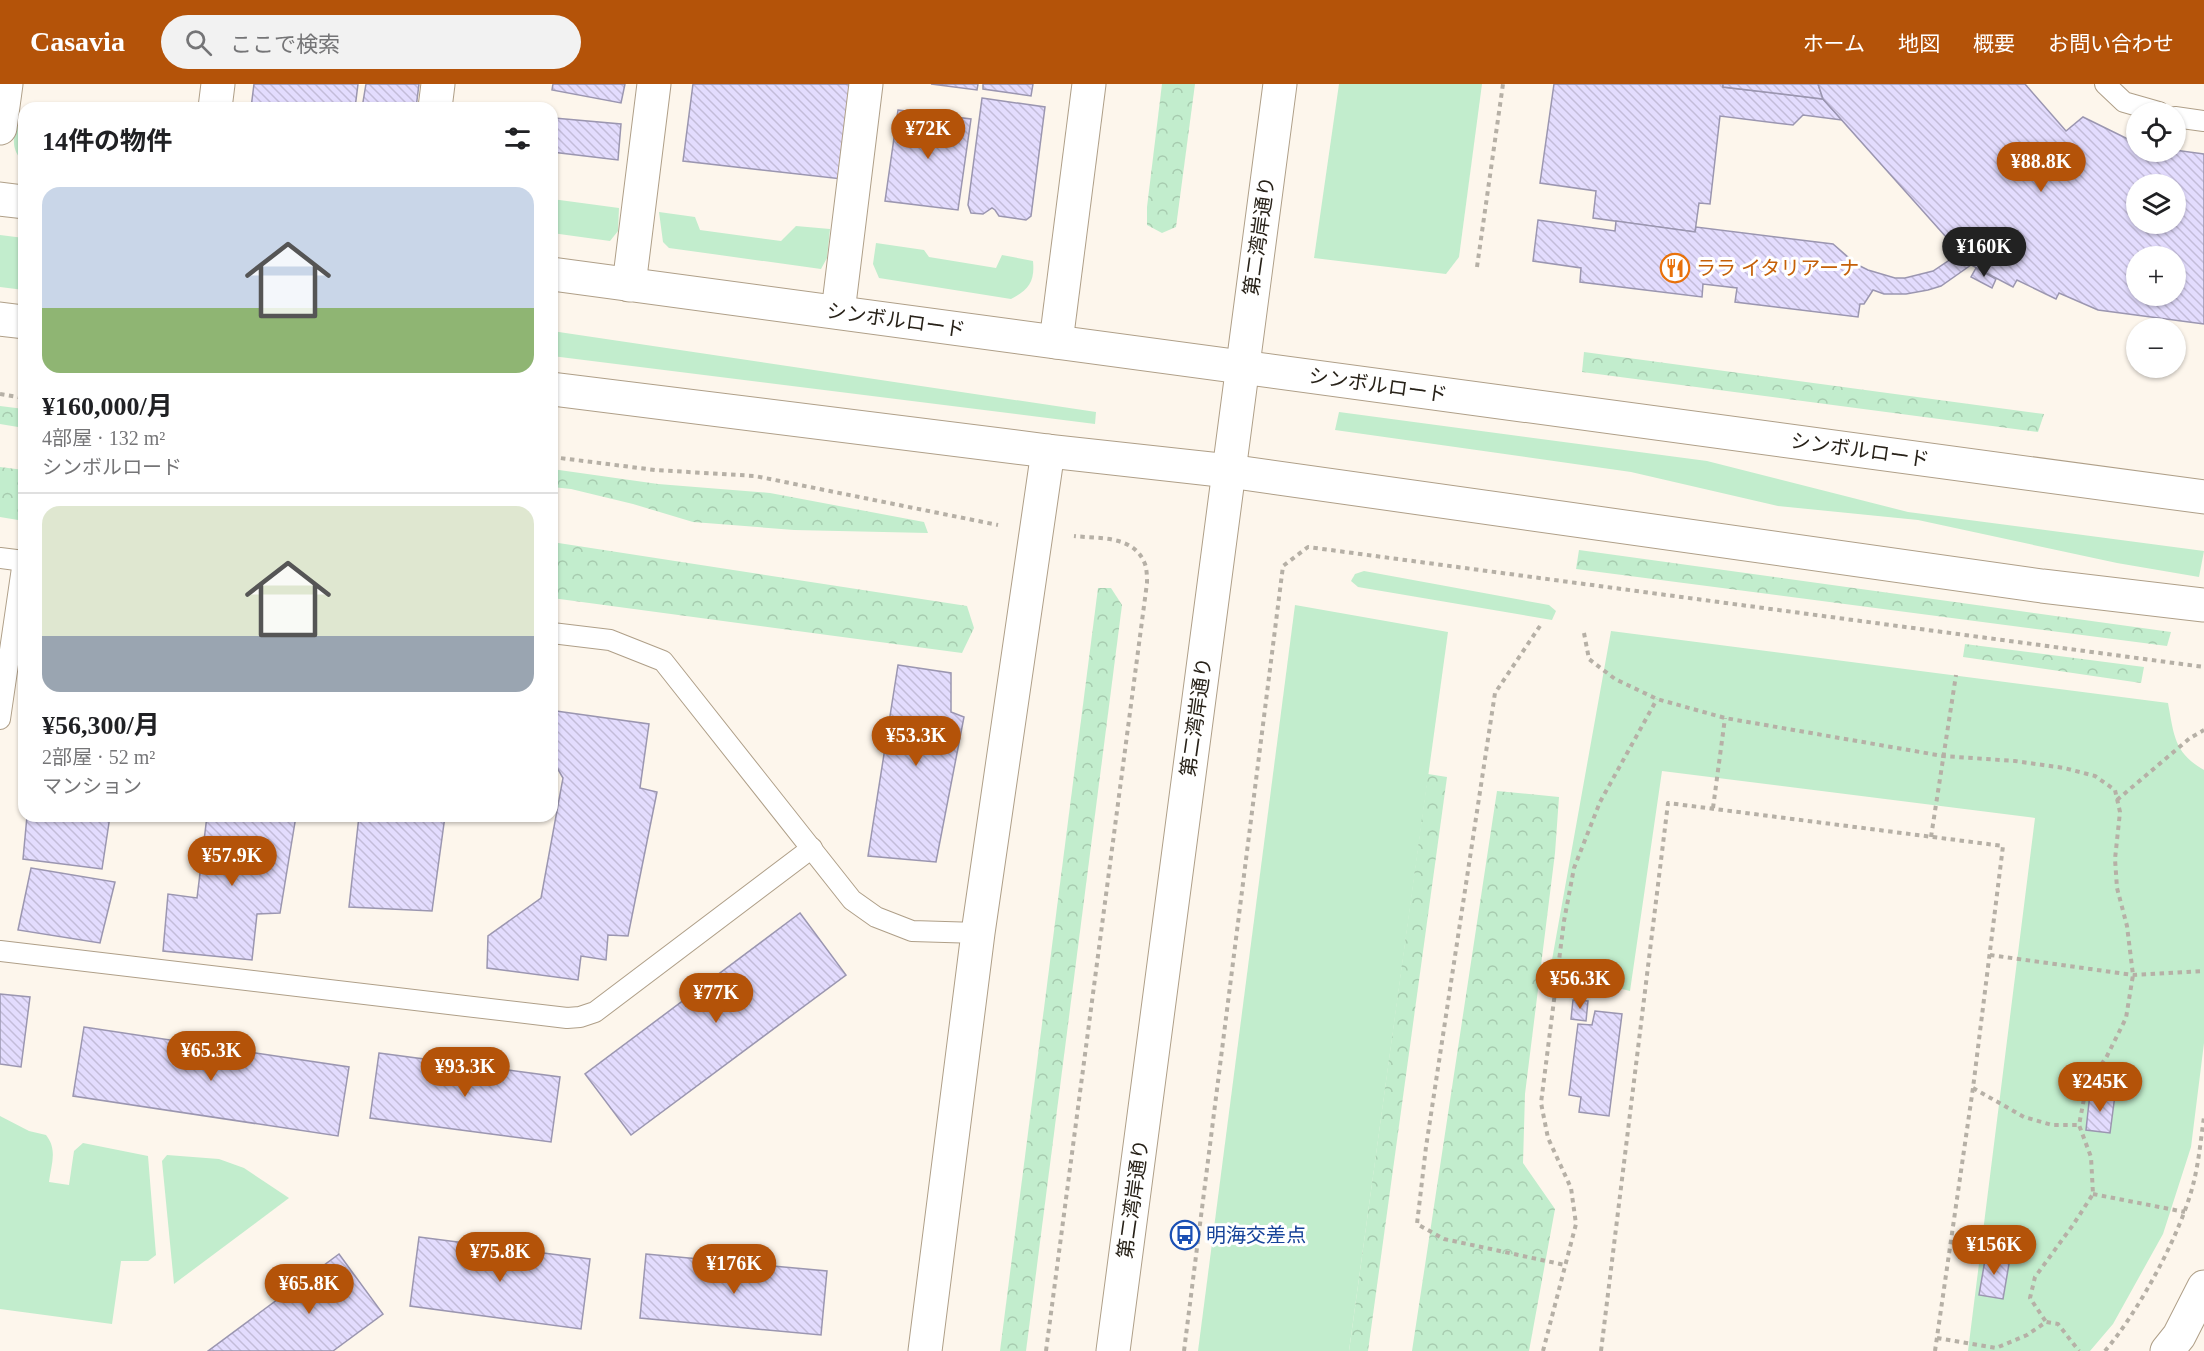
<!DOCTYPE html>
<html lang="ja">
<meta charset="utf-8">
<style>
:root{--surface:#fff;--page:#f2f2f2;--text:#202124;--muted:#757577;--line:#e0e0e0;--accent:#b45309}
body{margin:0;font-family:"Times New Roman","Noto Sans JP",serif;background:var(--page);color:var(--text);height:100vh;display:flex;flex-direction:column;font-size:22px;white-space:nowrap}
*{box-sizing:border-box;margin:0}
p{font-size:20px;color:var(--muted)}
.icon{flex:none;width:33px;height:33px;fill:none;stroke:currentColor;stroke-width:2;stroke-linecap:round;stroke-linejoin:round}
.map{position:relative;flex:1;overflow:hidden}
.panel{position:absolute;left:18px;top:18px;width:540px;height:720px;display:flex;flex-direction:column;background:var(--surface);border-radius:18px;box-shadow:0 2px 4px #0004}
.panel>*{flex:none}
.controls{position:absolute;left:2126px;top:18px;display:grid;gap:12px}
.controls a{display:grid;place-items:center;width:60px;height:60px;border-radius:50%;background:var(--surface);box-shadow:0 2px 4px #0004;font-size:30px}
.price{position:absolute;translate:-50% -51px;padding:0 14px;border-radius:21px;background:var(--accent);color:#fff;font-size:20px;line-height:39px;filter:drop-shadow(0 2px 3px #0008)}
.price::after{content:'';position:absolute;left:50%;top:36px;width:18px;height:14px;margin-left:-9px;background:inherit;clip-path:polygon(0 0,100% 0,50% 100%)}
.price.current{background:#222;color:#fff}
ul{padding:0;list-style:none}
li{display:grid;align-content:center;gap:12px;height:318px;padding:0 24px}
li+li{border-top:2px solid var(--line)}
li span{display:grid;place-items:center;height:186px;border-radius:18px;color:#555}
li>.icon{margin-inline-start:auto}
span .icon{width:108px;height:108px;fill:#fffc;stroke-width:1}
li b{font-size:26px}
h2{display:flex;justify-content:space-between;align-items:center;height:72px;padding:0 24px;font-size:26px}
header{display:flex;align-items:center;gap:36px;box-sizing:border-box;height:84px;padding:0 30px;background:var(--accent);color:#fff}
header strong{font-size:28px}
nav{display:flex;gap:33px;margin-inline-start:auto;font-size:21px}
.search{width:420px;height:54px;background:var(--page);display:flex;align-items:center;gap:15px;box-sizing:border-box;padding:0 21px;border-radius:33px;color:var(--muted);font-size:22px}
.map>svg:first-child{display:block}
.green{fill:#c2edcd}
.forest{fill:url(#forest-crowns)}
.building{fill:url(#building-back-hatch);stroke:#9b96b0;stroke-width:1.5;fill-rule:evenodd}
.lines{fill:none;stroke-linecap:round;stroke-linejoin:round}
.service-casing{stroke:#af9f88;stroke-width:22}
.minor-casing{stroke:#af9f88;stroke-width:35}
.tertiary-casing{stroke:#af9f88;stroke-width:35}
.path{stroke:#b6b0a6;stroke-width:4;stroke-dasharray:4.5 4.5;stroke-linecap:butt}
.service{stroke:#fff;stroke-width:20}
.minor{stroke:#fff;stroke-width:33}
.tertiary{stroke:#fff;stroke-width:33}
.labels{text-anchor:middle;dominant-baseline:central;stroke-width:6;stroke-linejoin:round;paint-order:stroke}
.street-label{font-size:20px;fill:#282219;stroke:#fff}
.food-label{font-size:20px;fill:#c56008;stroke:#fff;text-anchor:start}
.transit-label{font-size:20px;fill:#164399;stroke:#fff;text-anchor:start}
</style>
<header>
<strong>Casavia</strong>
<div class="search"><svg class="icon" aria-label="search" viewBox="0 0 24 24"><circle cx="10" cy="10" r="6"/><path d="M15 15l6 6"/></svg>ここで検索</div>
<nav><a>ホーム</a><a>地図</a><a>概要</a><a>お問い合わせ</a></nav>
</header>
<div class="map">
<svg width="2204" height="1267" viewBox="0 0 2204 1267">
<defs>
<pattern id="forest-crowns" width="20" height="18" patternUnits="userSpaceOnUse" patternTransform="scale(1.5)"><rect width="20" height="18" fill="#c2edcd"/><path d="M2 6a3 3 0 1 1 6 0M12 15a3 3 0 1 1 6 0" fill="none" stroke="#a7cbaf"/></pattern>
<pattern id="building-back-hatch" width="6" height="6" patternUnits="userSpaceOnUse" patternTransform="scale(1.5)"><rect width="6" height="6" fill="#e3dcfe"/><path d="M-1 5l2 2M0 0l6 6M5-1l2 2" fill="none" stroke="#c3bcd9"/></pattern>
</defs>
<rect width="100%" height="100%" fill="#fdf6ec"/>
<g class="green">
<polygon points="1339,0 1482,0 1459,173 1446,190 1314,174"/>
<path d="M16 42 24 44V79C13 68 12 58 16 42Z"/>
<polygon points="552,115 619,124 618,147 610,157 552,149"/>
<polygon points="659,128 695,133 700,146 781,157 796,142 830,145 827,174 821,185 669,164 663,158"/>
<polygon points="0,151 24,154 24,206 0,203"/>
<path d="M876 159 924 166 929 173 996 184 1002 171 1033 177C1035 197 1029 206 1011 215L879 194 873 180Z"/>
<polygon points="552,247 1096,328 1095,340 552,272"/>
<polygon points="1339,328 1707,377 1908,428 2204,467 2199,493 2117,479 1918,436 1778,422 1631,388 1335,346"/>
<polygon points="1364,487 1549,521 1556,527 1552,536 1358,503 1351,497 1355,490"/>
<polygon points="1295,521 1448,548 1349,1267 1198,1267"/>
<path d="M1611 547 2168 619C2174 651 2174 669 2204 686V959L2191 1063 2163 1150 2113 1240 2090 1267H1968L2035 734 1662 687 1630 907 1550 887Z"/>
<path d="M0 1032 29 1047 46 1051C58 1066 51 1081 49 1098L69 1101 74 1067 83 1059 148 1072 156 1171 148 1177H121L112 1240 0 1225Z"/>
<polygon points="167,1071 219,1075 244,1084 289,1114 174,1200 162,1077"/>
</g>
<g class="forest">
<polygon points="1162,0 1195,0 1176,143 1162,149 1147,141 1147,123"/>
<polygon points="1584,268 2044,330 2038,348 1582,288"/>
<polygon points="0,322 24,325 24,344 0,340"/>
<polygon points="0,383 24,386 24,437 0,433"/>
<polygon points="552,385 658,400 770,409 924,438 928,449 794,446 693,438 633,420 571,405 552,403"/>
<polygon points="552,458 967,522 974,544 962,569 552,514"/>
<polygon points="1579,466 2171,548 2167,562 1576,485"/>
<polygon points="1098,504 1111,504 1122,521 1026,1267 1000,1267"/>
<polygon points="1965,560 2144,583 2141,599 1963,573"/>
<polygon points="1428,690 1447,693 1368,1267 1349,1267"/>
<polygon points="1497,707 1559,713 1555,769 1525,1010 1523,1079 1555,1125 1529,1267 1412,1267"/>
</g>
<g class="building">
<polygon points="254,0 358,0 355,24 251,24"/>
<polygon points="366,0 419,0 416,24 362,24"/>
<polygon points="553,0 625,0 621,19 552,6"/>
<polygon points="693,0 853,0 842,95 683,77"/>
<polygon points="931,0 978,0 977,6"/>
<polygon points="983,0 1033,0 1031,12 983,5"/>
<polygon points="1554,0 1723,0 1723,3 1823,15 1842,36 1803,31 1793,41 1720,32 1710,120 1699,119 1695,148 1593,134 1596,107 1540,99"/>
<polygon points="1723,0 1818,0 1823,15 1723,3"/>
<path d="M1818 0H2025L2066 47 2083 33 2136 59V68H2175V66L2204 70V240L2098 226 2059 209 2056 215 2017 196 2013 203 1971 181 1823 15ZM2136 100H2175V140H2136ZM2136 172H2175V212H2136Z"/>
<polygon points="982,14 1045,23 1031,132 1026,136 999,132 995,126 992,124 983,130 971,129 968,121"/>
<polygon points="898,26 971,35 958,126 885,117"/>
<polygon points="554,34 621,40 618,76 552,68"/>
<polygon points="1538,136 1615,147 1616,137 1695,148 1696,143 1833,160 1856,180 1868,186 1895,194 1905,194 1933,187 1960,169 1971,181 1941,202 1928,206 1906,210 1884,210 1873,206 1864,220 1860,220 1858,233 1735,218 1737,204 1703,200 1702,213 1580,198 1581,184 1533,177"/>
<polygon points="1976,184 1996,195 1992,204 1971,193"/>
<polygon points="898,581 951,589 951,628 964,633 936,778 868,772"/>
<polygon points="556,627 649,640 640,704 657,708 628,852 608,851 606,876 581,872 578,896 487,884 488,852 541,814 563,694 552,675"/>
<polygon points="27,732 110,732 102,785 23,775"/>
<polygon points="207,732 296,732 280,829 257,830 252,876 163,867 168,810 197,814"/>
<polygon points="359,732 445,732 432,827 349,823"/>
<polygon points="31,784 115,798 100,859 18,846"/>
<polygon points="800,829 846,891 631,1051 585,990"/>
<polygon points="0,910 30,913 21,983 0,980"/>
<polygon points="1573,916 1588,917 1586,937 1571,935"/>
<polygon points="1595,927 1622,930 1609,1032 1579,1028 1581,1013 1569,1011 1578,940 1592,941"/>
<polygon points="84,943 349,983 338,1052 73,1012"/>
<polygon points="379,969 560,993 551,1058 370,1034"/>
<polygon points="2090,1009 2115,1011 2110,1049 2086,1046"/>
<polygon points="419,1153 590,1175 581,1245 410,1222"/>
<polygon points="339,1170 383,1230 333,1267 208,1267"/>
<polygon points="646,1170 827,1187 821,1251 640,1234"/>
<polygon points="1986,1170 2010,1174 2003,1215 1979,1211"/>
</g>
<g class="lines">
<g class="service-casing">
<g id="service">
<polyline points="2105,0 2124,18 2159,28"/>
<polyline points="2175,33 2204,37"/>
<polyline points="0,474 24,477"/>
<polyline points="552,549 610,556 663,577 852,816 876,833 912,847 978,849"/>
<polyline points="0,635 23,477"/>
<polyline points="0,867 567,934 580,933 595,928 812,764"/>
</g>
</g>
<g class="minor-casing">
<g id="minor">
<polyline points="215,24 218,0"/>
<polyline points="435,24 438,0"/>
<polyline points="0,44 6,0"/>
<polyline points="629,201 654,0"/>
<polyline points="838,228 866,0"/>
<polyline points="1056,258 1089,0"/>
<polyline points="925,1267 978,849 1048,367"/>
</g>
</g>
<g class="tertiary-casing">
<g id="tertiary">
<polyline points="0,115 24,118"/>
<polyline points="552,190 2204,413"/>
<polyline points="0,235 24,238"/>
<polyline points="552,305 1048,367 1229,387 2042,502 2204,521"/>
<polyline points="1113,1267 1280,0"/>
<polyline points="2167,1267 2179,1252 2204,1203"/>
</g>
</g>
<g class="path">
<polyline points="1477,183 1503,0"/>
<polyline points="0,310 24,314"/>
<polyline points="552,373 655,386 755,392 998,441"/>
<polyline points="1540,542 1495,609 1426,1063 1417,1140 1444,1155 1565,1181"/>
<polyline points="1584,549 1589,575 1615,595 1657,615 1725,634 1943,672 2015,677 2064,684 2095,692 2115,706 2120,728 2115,775 2117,804 2127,842 2133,891 2126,934 2106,974 2087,999 2079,1041 2091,1073 2093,1110 2073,1141 2035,1193 2030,1214 2046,1238"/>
<polyline points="2117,716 2190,654 2204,646"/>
<polyline points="1713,724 1725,634"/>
<polyline points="1931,753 1956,591"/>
<polyline points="1990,871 2133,891 2204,887"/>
<polyline points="1973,1004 2024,1033 2052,1041 2079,1041"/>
<polyline points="2093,1110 2185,1128"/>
<polyline points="1937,1254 1996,1264 2027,1251 2046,1238 2058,1240 2079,1267"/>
<path d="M1046 1267 1147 499C1147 494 1147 486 1145 480 1134 451 1100 455 1074 452"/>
<polyline points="1184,1267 1283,482 1308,463 2204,583"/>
<polyline points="1543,1267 1576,1140 1571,1104 1548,1054 1541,1019 1564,837 1574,784 1600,718 1657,615"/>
<polyline points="1601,1267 1668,719 2003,762 1973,1004 1935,1267"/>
<path d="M2105 1267C2139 1227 2182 1148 2194 1097 2199 1076 2201 1054 2204 1033"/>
</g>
<use href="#service" class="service"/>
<use href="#minor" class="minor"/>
<use href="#tertiary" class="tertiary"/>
</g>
<defs>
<g id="restaurant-ring" transform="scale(1.5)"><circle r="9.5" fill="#fff" stroke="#e8710a" stroke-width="1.5"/><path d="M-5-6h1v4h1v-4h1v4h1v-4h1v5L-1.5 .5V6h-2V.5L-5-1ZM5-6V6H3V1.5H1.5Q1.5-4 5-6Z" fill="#e8710a"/></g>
<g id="bus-ring" transform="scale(1.5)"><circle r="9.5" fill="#fff" stroke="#1a4fb4" stroke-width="1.5"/><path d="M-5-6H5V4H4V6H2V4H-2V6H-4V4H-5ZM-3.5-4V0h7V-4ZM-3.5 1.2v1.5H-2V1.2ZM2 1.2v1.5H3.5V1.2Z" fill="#1a4fb4"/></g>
</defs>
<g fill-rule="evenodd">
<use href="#restaurant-ring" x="1675" y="184"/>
<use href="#bus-ring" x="1185" y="1151"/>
</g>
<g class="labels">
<g class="street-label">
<text transform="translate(1259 152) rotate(-82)">第二湾岸通り</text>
<text transform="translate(896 236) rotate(8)">シンボルロード</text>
<text transform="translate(1378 301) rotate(8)">シンボルロード</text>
<text transform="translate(1860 366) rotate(8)">シンボルロード</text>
<text transform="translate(1196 633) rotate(-82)">第二湾岸通り</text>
<text transform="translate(1133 1115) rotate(-82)">第二湾岸通り</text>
</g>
<g class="food-label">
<text x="1696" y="184">ララ イタリアーナ</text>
</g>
<g class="transit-label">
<text x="1206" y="1151">明海交差点</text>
</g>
</g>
</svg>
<div class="controls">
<a><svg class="icon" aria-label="locate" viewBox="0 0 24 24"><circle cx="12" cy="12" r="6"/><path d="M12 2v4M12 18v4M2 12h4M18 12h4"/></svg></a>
<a><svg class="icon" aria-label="layers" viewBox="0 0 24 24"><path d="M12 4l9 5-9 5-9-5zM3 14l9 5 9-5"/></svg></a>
<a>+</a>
<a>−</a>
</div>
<b class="price" style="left:928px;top:76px">¥72K</b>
<b class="price" style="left:2041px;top:109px">¥88.8K</b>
<b class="price current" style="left:1984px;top:194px">¥160K</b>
<b class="price" style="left:916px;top:683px">¥53.3K</b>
<b class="price" style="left:232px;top:803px">¥57.9K</b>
<b class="price" style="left:1580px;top:926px">¥56.3K</b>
<b class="price" style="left:716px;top:940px">¥77K</b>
<b class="price" style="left:211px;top:998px">¥65.3K</b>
<b class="price" style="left:465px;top:1014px">¥93.3K</b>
<b class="price" style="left:2100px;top:1029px">¥245K</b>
<b class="price" style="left:1994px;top:1192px">¥156K</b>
<b class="price" style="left:500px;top:1199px">¥75.8K</b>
<b class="price" style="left:734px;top:1211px">¥176K</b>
<b class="price" style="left:309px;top:1231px">¥65.8K</b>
<section class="panel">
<h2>14件の物件<svg class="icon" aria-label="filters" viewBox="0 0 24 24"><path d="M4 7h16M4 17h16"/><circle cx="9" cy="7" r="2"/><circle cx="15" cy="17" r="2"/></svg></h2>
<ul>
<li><span style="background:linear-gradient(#c9d6e8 65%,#8fb573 0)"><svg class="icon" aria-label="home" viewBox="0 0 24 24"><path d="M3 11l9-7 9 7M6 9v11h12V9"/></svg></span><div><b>¥160,000/月</b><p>4部屋 · 132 m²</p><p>シンボルロード</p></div></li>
<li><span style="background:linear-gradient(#dfe7d0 70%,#9aa5b1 0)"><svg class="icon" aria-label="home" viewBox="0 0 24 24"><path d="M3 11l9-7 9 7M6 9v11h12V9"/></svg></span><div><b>¥56,300/月</b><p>2部屋 · 52 m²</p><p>マンション</p></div></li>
</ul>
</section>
</div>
